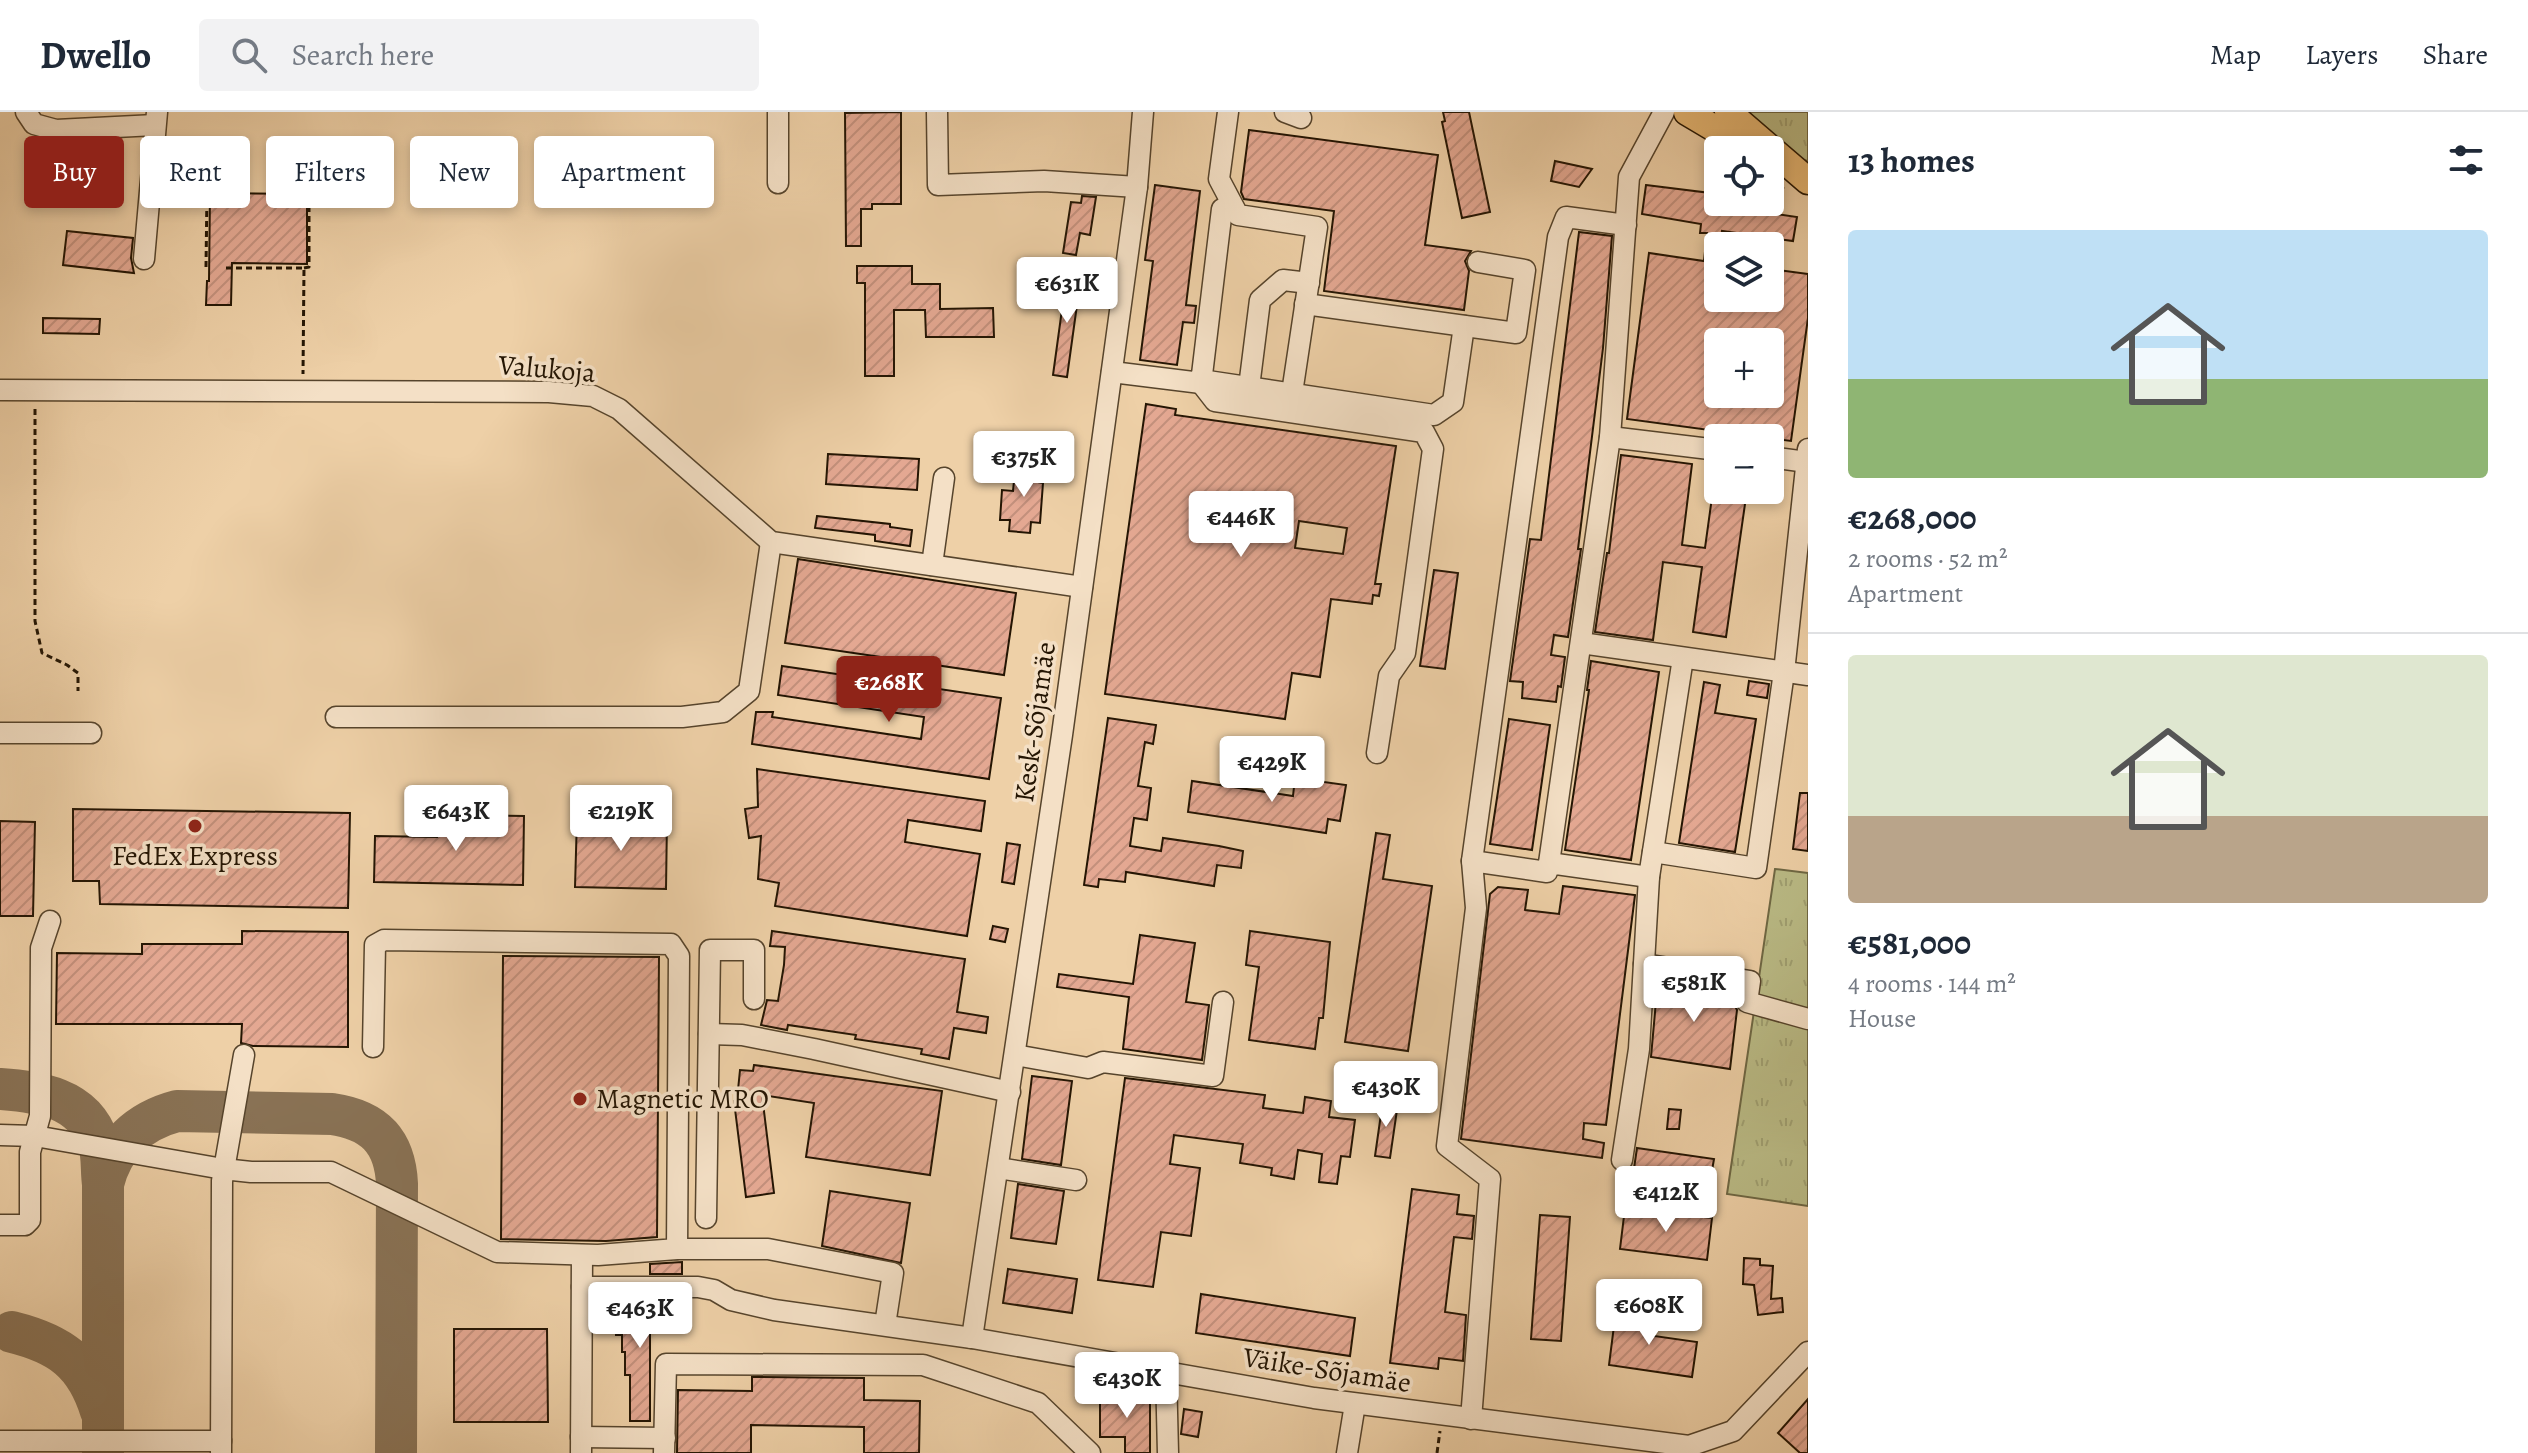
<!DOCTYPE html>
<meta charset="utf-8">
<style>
:root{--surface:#fff;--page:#f2f2f3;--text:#1f2937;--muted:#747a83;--line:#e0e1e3;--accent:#8f2418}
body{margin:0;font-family:Alegreya,serif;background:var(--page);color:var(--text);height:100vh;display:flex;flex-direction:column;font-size:30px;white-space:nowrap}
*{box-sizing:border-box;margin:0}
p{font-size:26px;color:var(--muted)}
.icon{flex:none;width:44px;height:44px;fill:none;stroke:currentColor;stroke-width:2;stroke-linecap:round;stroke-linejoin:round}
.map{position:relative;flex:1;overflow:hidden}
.panel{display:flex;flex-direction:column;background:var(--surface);width:720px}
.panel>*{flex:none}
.top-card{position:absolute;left:24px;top:24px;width:760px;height:72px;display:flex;gap:16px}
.controls{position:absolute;left:1704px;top:24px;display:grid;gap:16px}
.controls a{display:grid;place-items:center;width:80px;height:80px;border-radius:8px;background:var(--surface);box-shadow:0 4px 12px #0003;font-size:40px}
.price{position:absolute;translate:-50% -68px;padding:0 18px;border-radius:8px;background:#fff;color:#222;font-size:26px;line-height:52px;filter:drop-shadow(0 2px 4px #0008)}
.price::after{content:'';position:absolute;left:50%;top:48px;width:24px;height:18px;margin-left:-12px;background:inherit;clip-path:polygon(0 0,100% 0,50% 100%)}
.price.on{background:var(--accent);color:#fff}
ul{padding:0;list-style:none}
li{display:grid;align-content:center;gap:16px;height:424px;padding:0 40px}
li+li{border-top:2px solid var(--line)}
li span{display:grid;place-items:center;height:248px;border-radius:8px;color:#555}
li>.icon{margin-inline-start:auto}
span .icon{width:144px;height:144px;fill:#fffc;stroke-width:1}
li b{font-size:34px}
h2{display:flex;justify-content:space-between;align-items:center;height:96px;padding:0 40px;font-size:34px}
.chip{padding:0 28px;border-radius:8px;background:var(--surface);box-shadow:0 4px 12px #0003;font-size:28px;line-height:72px}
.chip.on{background:var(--accent);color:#fff}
header{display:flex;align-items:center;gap:48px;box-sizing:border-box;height:112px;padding:0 40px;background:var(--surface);border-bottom:2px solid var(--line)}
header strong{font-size:38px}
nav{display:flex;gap:44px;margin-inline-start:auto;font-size:28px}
.search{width:560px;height:72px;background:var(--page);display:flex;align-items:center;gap:20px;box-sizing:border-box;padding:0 28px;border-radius:8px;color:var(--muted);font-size:30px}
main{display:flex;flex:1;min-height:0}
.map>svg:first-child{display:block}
.grass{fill:url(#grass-tufts);stroke:#6f6844;stroke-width:2}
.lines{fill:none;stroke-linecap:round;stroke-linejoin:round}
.taxiway{stroke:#897255;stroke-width:42}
.building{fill:url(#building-hatch);stroke:#241503;stroke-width:2;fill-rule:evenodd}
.minor-casing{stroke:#56442c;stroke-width:23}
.major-casing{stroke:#241503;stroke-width:29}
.path{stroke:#241503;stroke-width:3;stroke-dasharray:6 4;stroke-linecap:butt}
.minor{stroke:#f4e0c6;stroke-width:20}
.major{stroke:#e7b874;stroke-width:26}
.poi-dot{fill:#8f2418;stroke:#f4e0c6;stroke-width:3}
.labels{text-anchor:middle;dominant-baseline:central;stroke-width:7;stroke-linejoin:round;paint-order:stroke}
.street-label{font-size:28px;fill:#241503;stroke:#f4e0c6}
.poi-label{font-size:28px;fill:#241503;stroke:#f4e0c6}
</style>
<header>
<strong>Dwello</strong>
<div class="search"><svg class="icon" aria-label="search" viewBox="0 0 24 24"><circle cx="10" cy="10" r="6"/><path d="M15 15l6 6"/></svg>Search here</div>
<nav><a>Map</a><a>Layers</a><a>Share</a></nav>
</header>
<main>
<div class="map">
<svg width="1808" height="1341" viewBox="0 0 1808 1341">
<defs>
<pattern id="grass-tufts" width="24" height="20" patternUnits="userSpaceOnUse" patternTransform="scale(2)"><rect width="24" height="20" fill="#babb86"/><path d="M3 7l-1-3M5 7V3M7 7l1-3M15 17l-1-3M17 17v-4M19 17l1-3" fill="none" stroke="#a0a072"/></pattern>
<pattern id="building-hatch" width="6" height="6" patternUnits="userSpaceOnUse" patternTransform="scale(2)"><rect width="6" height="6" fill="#e4a892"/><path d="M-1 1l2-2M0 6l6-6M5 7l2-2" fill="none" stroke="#c3907c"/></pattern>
</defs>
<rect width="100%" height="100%" fill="#eed0a7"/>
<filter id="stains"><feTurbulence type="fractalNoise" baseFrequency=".0025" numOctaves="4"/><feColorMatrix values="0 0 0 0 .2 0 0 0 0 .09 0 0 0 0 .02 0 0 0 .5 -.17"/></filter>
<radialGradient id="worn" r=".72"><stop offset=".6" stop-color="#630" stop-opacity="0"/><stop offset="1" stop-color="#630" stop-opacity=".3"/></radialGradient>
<g class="grass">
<polygon points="1738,0 1808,0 1808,49 1786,43"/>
<polygon points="1775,757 1808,761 1808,1094 1727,1082"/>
</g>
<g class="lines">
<g class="taxiway">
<path d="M0 977C39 980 83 985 98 1029 103 1041 101 1059 103 1072"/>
<path d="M12 1220C60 1232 86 1250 101 1299"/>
<path d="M103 1341V1072C112 1034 139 1009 177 999L332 1002C373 1008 395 1028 397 1072L396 1341"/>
</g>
</g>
<g class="building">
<polygon points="901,0 901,92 872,92 872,97 861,97 861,134 846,134 845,1"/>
<polygon points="1443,0 1469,0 1490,100 1462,106 1442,10 1445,9"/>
<polygon points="1249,18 1438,43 1425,133 1471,139 1465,149 1469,159 1464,198 1324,179 1334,99 1244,87 1241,80"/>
<polygon points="1555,49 1592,57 1579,75 1551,69"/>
<polygon points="1155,73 1200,79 1186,193 1196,194 1194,211 1183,210 1177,253 1140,248 1153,149 1145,148"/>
<path d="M1646 73 1718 82V90H1741L1740 97 1797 105 1793 129 1722 119 1720 134H1718V186H1770V157L1808 162V206L1791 329 1627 307 1649 141 1704 149 1707 121H1700L1701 112 1642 102ZM1718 230H1770V282H1718Z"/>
<polygon points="210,81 307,82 307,152 232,151 231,193 206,193 207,169 209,169"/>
<polygon points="1082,84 1096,85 1090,123 1080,121 1076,143 1063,141 1071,90 1081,91"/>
<polygon points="67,119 133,126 131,146 134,161 63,153"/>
<polygon points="1579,120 1612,124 1603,236 1578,437 1581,437 1568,525 1554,523 1551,543 1565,545 1561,575 1558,574 1556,590 1522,586 1523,570 1510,569 1530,427 1541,428"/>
<polygon points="857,154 912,154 912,172 940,172 940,197 993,196 994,225 926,225 925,198 894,198 894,264 865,264 865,171 857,171"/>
<polygon points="1067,161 1081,164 1067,265 1053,263"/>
<polygon points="43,206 100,207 99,222 43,221"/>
<path d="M1146 292 1176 297 1175 303 1396 334 1375 472H1381L1379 484 1373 483 1372 492 1331 487 1320 565 1292 561 1285 607 1105 582ZM1299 409 1347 416 1343 442 1295 436Z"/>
<polygon points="828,342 919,347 917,378 826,372"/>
<polygon points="1024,343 1037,343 1037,370 1043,371 1040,411 1031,410 1030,421 1009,419 1010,408 1000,408 1002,378 1013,379 1014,369 1024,369"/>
<polygon points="1621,343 1692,352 1682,433 1705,436 1713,378 1747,378 1726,525 1693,520 1702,455 1663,450 1653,528 1595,520 1607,441 1609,441"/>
<polygon points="817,404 890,412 890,415 912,418 910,434 875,429 875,423 815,416"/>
<polygon points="798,447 1016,481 1004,563 785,531"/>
<polygon points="1434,458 1458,461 1445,557 1420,554"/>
<polygon points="1591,549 1659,560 1631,748 1565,738 1589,578 1587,578"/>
<polygon points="782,554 1001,586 989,667 752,632 756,600 773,600 772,605 921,627 924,605 778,583"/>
<polygon points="1749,569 1769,572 1767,586 1747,583"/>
<polygon points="1704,570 1720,573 1715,601 1756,607 1735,740 1679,731"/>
<polygon points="1108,606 1156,613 1153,632 1145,630 1138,674 1151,676 1147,708 1134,706 1130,734 1161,739 1163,726 1219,734 1243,739 1241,756 1217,753 1214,774 1126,760 1125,770 1099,767 1098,775 1084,773"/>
<polygon points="1509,607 1550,613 1532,738 1490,732"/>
<polygon points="757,657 985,689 981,719 908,708 905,730 980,742 967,824 775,794 779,771 758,767 761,724 749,726 745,697 758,695"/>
<polygon points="1295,666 1346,673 1340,709 1328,707 1326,721 1188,700 1192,669 1293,684"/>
<polygon points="1800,681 1808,681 1808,739 1793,737"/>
<polygon points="73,697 350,701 348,796 100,792 99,769 73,769"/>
<polygon points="437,702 524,704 523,773 374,770 375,724 437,725"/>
<polygon points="577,705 667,707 666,777 575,775"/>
<polygon points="0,709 35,710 33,804 0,804"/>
<polygon points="1376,721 1390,723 1383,767 1432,774 1408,939 1345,930"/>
<polygon points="1007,731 1020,733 1014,772 1002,770"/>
<polygon points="1563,774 1635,783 1606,1013 1584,1011 1583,1027 1604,1031 1602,1046 1461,1027 1490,782 1498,775 1528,778 1525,798 1559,802"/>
<polygon points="993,814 1008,817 1005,830 990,827"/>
<polygon points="242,819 348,820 348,935 253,934 241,931 242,912 56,912 57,841 142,842 142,832 242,832"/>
<polygon points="772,819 965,847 957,900 988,905 986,921 954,916 949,947 921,942 922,937 855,927 856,923 788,913 787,918 761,913 767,888 778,889 784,853 785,835 770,834"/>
<polygon points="1250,819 1330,830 1323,906 1319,906 1315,937 1249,928 1259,855 1246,853"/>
<polygon points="1140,823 1195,831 1186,890 1209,893 1202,948 1123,937 1129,885 1057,875 1059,862 1133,872"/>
<polygon points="503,844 659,845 657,1125 606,1129 501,1127"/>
<polygon points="1658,867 1735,880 1735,894 1737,898 1730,957 1651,945"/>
<polygon points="754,953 942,979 930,1063 806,1045 814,991 762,983 774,1081 746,1085 734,989 737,988 740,958 753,959"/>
<polygon points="1032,964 1072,969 1061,1053 1022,1047"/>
<polygon points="1125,966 1265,983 1263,996 1303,1001 1305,985 1331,989 1329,1005 1355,1008 1350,1045 1341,1044 1337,1072 1319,1070 1322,1042 1298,1038 1294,1067 1271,1063 1272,1056 1240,1051 1243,1032 1174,1023 1170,1052 1200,1056 1191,1124 1161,1120 1153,1175 1098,1168"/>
<polygon points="1383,988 1398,991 1390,1046 1375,1044"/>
<polygon points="1669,997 1681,998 1679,1017 1667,1017"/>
<polygon points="1637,1036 1714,1047 1708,1081 1632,1070"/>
<polygon points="1018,1072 1064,1079 1056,1132 1011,1126"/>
<polygon points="1412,1077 1459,1083 1457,1102 1474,1104 1472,1127 1454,1125 1445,1200 1466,1203 1463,1249 1439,1246 1438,1257 1390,1251"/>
<polygon points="830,1079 910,1091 901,1151 822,1134"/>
<polygon points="1625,1096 1712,1106 1707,1148 1620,1137"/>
<polygon points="1540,1103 1570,1105 1561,1229 1531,1227"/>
<polygon points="1744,1146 1760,1147 1760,1153 1773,1154 1771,1187 1782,1186 1783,1200 1758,1203 1754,1173 1743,1172"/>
<polygon points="682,1150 682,1162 650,1162 650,1152"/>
<polygon points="1008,1157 1077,1167 1072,1201 1003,1191"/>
<polygon points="1201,1182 1355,1206 1350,1244 1196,1221"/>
<polygon points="650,1188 681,1188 681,1202 650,1202 650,1309 630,1309 630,1263 625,1263 625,1240 622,1240 622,1223 616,1223 616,1192 650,1193"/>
<polygon points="1634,1197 1650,1199 1647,1223 1697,1230 1692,1265 1609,1253 1616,1198 1633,1200"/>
<polygon points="454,1217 547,1217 548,1310 454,1310"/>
<polygon points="752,1265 864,1266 864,1288 920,1289 919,1341 864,1341 864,1315 751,1313 751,1341 677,1341 678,1278 752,1279"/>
<polygon points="1100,1282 1150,1282 1150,1341 1125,1341 1125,1325 1100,1325"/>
<polygon points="1808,1287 1808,1341 1800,1341 1778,1321"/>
<polygon points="1184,1297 1202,1300 1198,1325 1181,1322"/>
</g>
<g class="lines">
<g class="minor-casing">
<g id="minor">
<polyline points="26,0 34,12 56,18 155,13"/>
<polyline points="937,0 938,73 1044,69 1137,75"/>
<polyline points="1228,0 1219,67 1238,103 1317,115 1292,281"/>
<polyline points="1285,0 1301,6"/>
<polyline points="778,71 778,0"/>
<polyline points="144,147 157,0"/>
<polyline points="1305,192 1516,221 1525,158 1478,150"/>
<polyline points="1112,260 1201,271 1222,97"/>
<polyline points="1201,268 1434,303 1453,290 1464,214"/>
<polyline points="1201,271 1215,289 1424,320 1433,337 1405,541 1389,564 1377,641"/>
<polyline points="1249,275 1260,188 1283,168 1309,171"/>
<polyline points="0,278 549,280 593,284 619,297 771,430 1082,475"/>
<polyline points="1610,325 1718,338"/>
<polyline points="1770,345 1807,350"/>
<polyline points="932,453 944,366"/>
<polyline points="1581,531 1808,563"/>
<polyline points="336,605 682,605 723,600 749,579 771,430"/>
<polyline points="0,621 91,621"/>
<polyline points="1653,740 1756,756 1784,560 1808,337"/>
<polyline points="1472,749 1547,760 1549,751 1649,765"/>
<polyline points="1549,751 1610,325 1629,65 1664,0"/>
<polyline points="1644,852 1750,869 1747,890 1808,907"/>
<polyline points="709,922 742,923 814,937 1010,980"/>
<polyline points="1015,943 1088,956 1103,950 1213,964 1223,890"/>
<polyline points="0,1023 35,1024 223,1057 251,1060 331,1060 497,1140 598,1143 677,1137 679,844 671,832 384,828 375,833 373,935"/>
<polyline points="1622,1048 1639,937 1649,765 1683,546"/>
<polyline points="998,1056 1076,1068"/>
<polyline points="706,1106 710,838 754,838 754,887"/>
<polyline points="0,1113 25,1113 30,1108 30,1040 40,1004 41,836 50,809"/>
<polyline points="677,1137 768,1137 893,1161 885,1213"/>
<polyline points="582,1175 698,1175 714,1178 731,1188 774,1198 972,1226 1314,1286 1689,1334 1733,1319 1808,1240"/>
<polyline points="972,1226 1062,623 1137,75 1143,0"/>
<polyline points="1166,1260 1168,1341"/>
<polyline points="1471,1307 1490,1067 1447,1034 1476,796 1472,749 1558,125 1566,105 1626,113"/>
<polyline points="581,1325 665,1326"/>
<polyline points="0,1329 221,1329"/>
<polyline points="221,1341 222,1069 244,943"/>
<polyline points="581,1341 582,1143"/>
<polyline points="664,1341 666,1252 923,1253 1038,1291 1090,1341"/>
<polyline points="1347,1341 1355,1292"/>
</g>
</g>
<g class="major-casing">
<g id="major">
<polyline points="1687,0 1751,38"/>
<polyline points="1728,0 1808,69"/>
</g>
</g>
<g class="path">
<polyline points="1770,69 1784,77"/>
<polyline points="206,155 207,81"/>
<polyline points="226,156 304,156 303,262"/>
<polyline points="304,156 309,155 309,78"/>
<polyline points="35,297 35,509 42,541 67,553 78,561 78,579"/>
<polyline points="1437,1341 1440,1319"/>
</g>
<use href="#minor" class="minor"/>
<use href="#major" class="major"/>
</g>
<g class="poi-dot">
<circle cx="195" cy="714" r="8"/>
<circle cx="580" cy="987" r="8"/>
</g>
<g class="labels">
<g class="street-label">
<text transform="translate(547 257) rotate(5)">Valukoja</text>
<text transform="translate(1035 610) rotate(-82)">Kesk-Sõjamäe</text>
<text transform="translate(1327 1258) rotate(9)">Väike-Sõjamäe</text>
</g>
<g class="poi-label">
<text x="195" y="744">FedEx Express</text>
<text x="596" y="987" text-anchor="start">Magnetic MRO</text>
</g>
</g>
<rect width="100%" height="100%" filter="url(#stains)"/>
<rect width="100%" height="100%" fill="url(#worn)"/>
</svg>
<div class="controls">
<a><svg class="icon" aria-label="locate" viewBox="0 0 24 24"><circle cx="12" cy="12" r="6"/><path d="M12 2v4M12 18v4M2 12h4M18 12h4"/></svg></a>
<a><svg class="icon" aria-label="layers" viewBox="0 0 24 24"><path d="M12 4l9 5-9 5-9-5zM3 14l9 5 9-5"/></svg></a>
<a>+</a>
<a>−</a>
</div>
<b class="price" style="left:1067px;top:213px">€631K</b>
<b class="price" style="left:1024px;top:387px">€375K</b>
<b class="price" style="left:1241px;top:447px">€446K</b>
<b class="price on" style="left:889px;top:612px">€268K</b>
<b class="price" style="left:1272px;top:692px">€429K</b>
<b class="price" style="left:456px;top:741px">€643K</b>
<b class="price" style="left:621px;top:741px">€219K</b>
<b class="price" style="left:1694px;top:912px">€581K</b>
<b class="price" style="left:1386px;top:1017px">€430K</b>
<b class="price" style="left:1666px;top:1122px">€412K</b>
<b class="price" style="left:1649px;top:1235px">€608K</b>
<b class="price" style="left:640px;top:1238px">€463K</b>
<b class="price" style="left:1127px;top:1308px">€430K</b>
<div class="top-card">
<a class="chip on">Buy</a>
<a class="chip">Rent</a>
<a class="chip">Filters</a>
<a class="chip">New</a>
<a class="chip">Apartment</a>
</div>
</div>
<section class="panel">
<h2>13 homes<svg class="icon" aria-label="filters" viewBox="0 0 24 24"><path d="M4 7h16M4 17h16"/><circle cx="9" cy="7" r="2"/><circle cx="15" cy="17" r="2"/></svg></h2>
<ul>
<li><span style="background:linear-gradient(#bfe0f5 60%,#8fb573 0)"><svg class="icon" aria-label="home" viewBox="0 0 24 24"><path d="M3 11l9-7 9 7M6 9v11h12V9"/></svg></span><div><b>€268,000</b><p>2 rooms · 52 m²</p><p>Apartment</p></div></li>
<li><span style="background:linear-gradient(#dfe7d0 65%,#b9a48a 0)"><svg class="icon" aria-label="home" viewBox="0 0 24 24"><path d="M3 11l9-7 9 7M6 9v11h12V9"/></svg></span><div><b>€581,000</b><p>4 rooms · 144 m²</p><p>House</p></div></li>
</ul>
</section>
</main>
